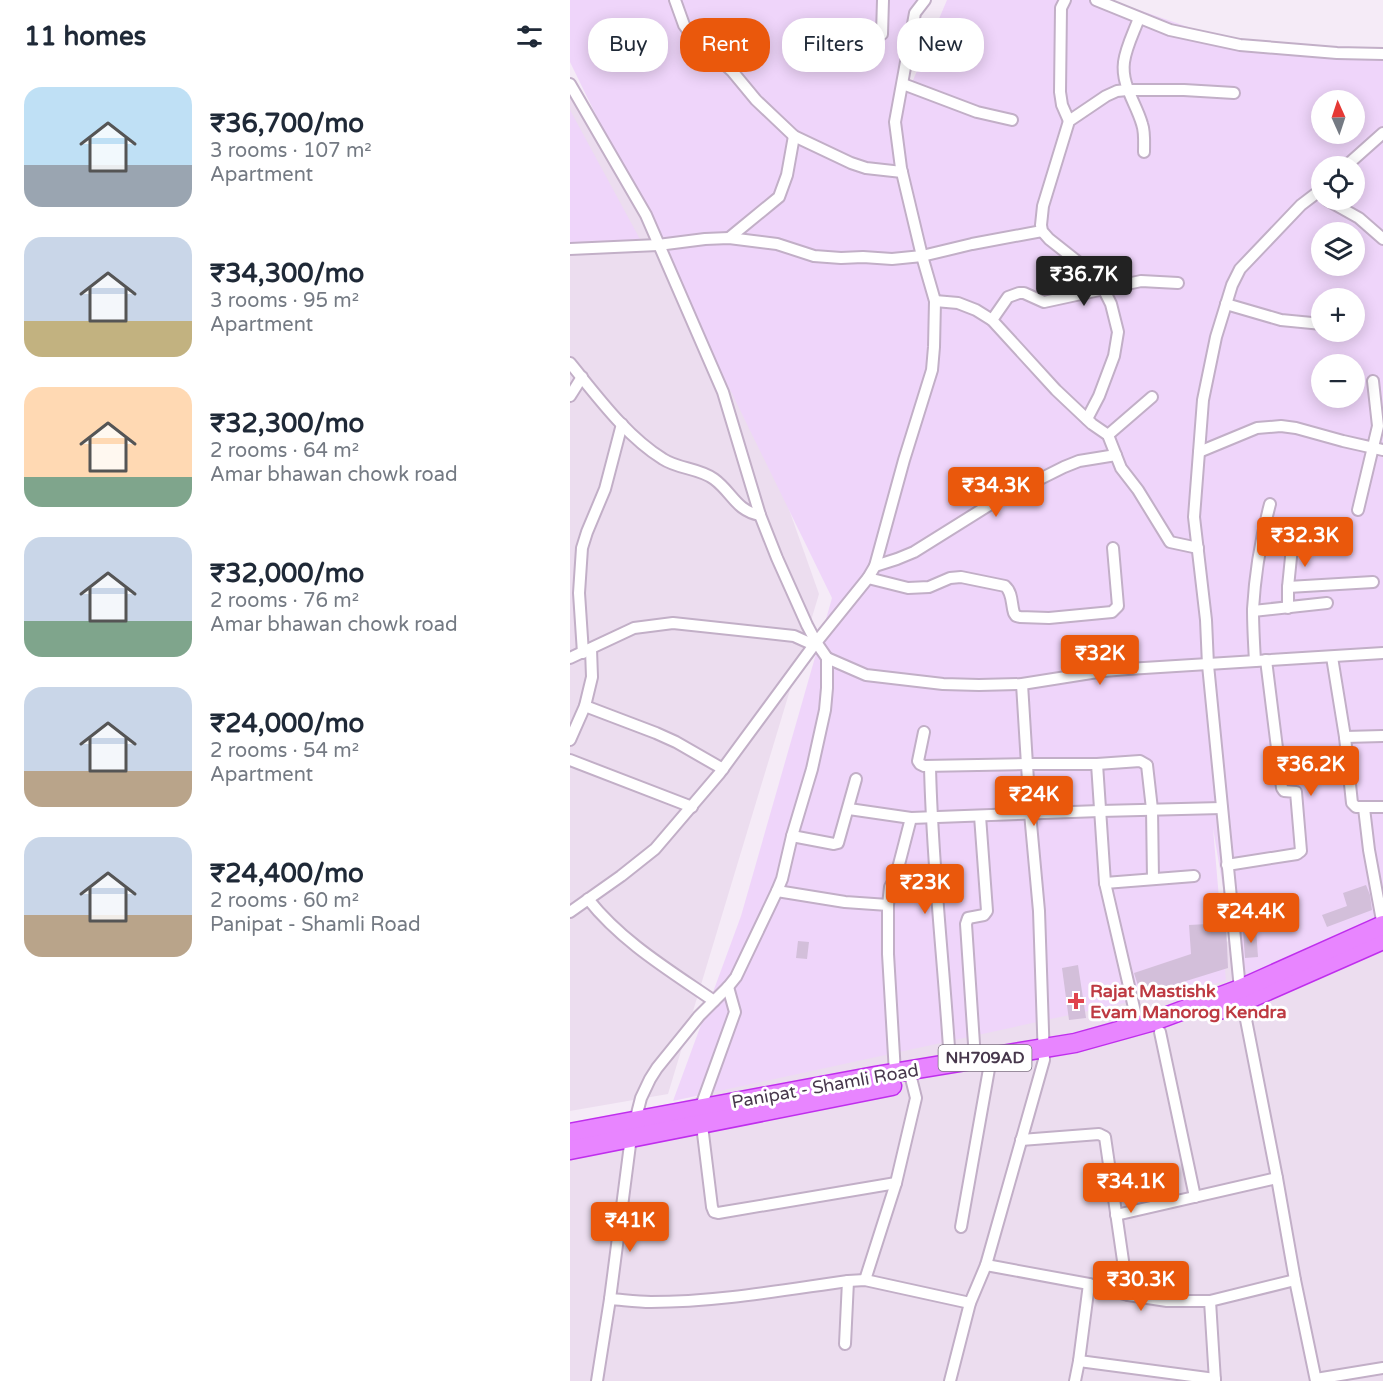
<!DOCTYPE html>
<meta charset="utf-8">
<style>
:root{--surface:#fff;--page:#f6f6f7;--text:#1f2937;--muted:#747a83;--accent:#ea580c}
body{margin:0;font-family:"Varela Round",sans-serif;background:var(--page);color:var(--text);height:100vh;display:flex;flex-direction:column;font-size:22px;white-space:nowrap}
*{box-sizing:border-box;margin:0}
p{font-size:20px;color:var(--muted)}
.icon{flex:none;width:33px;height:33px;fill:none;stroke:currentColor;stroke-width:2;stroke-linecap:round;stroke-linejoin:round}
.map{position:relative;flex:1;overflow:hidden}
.details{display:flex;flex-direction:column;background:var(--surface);width:570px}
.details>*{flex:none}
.banner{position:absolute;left:18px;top:18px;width:570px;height:54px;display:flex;gap:12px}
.needle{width:39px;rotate:357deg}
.controls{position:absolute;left:741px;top:90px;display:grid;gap:12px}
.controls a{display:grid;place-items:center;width:54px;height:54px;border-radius:50%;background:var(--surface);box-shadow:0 3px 15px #0003;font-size:30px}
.price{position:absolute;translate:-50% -51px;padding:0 14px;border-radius:6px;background:var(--accent);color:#fff;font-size:20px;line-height:39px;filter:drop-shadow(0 2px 3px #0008)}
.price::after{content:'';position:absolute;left:50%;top:36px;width:18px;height:14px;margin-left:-9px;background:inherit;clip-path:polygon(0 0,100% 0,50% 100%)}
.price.current{background:#222;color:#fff}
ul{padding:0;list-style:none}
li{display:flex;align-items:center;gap:18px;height:150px;padding:0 24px}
li span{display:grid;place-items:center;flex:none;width:168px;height:120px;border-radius:18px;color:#555}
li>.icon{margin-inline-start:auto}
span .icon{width:72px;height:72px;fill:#fffc;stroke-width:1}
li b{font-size:26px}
h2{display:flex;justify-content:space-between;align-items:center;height:72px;padding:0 24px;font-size:26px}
.pill{padding:0 21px;border-radius:24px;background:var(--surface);box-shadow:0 3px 15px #0003;font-size:21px;line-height:54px}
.pill.current{background:var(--accent);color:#fff}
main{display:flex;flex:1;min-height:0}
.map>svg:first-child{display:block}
.residential{fill:#ecddef}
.commercial{fill:#efd5fa;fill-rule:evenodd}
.building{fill:#d3bfda}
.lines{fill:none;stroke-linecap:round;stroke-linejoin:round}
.minor-casing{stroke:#c2afc7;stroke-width:14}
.trunk-casing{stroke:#bf2eed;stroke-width:21}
.minor{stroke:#fff;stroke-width:10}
.trunk{stroke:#e885ff;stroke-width:18}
.health-dot{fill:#e0444e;stroke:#fff;stroke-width:2}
.labels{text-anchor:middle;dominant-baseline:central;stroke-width:6;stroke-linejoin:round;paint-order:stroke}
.shield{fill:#fff;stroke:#7e7382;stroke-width:1.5}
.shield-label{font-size:16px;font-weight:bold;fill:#47374c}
.health-label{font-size:18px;font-weight:bold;fill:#be3a42;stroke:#fff;text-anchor:start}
.street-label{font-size:18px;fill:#47374c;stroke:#fff}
</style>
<main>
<section class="details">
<h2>11 homes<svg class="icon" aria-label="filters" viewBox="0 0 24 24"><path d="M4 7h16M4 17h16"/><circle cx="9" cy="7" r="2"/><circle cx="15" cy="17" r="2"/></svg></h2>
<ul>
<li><span style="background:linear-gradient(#bfe0f5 65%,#9aa5b1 0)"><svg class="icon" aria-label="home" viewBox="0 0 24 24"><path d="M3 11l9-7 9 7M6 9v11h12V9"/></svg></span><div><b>₹36,700/mo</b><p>3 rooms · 107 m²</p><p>Apartment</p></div></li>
<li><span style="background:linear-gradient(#c9d6e8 70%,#c2b280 0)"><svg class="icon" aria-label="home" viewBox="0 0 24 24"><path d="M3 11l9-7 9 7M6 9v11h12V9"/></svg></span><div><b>₹34,300/mo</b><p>3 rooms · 95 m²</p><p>Apartment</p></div></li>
<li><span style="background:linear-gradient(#ffd9b3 75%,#7fa58c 0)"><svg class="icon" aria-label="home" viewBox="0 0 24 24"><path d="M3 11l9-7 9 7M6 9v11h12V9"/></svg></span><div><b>₹32,300/mo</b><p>2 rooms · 64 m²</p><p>Amar bhawan chowk road</p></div></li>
<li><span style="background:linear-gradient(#c9d6e8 70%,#7fa58c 0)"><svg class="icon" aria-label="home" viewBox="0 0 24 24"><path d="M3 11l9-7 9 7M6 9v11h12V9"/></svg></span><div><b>₹32,000/mo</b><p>2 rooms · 76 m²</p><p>Amar bhawan chowk road</p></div></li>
<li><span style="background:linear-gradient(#c9d6e8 70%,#b9a48a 0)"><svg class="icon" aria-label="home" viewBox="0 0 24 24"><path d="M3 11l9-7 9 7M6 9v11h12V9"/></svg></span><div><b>₹24,000/mo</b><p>2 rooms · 54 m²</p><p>Apartment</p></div></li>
<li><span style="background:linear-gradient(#c9d6e8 65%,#b9a48a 0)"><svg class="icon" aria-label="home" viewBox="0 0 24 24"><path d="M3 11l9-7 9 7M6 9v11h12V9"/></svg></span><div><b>₹24,400/mo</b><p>2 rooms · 60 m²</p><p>Panipat - Shamli Road</p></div></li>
</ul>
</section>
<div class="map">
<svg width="813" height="1381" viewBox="0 0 813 1381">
<rect width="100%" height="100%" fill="#f5ebf7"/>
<g class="residential">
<polygon points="0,95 142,292 249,594 98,1094 0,1111"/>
<polygon points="813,896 813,1381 0,1381 0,1134"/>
</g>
<g class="commercial">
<path d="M0 0H355L343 20 338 92 377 0H540L670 45 813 51V927L670 989 643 828 656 981 103 1101 171 916 262 598 0 62ZM752 100H784V134H752ZM752 166H784V200H752ZM752 232H784V266H752ZM752 298H784V332H752ZM752 364H784V398H752Z"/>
<polygon points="0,110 72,243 0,244"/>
</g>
<g class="building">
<polygon points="796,885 800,895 802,910 757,927 752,915 777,906 773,893"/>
<polygon points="656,923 658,968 571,995 564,973 621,954 619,925"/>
<polygon points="686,929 688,957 675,958 673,930"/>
<polygon points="228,941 239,942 237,959 226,958"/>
<polygon points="508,965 516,1018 499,1020 492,968"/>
</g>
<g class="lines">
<g class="minor-casing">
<g id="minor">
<polyline points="105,0 114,25 119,32 162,71 186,100 224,136 281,163 296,168 332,172"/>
<polyline points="495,0 491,8 490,92 492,105 499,121"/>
<polyline points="526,0 600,30 670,45 767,53 813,54"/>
<path d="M569 18C564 32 556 47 554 62 551 85 566 103 572 124 575 132 574 143 574 152"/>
<polyline points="312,34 313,0"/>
<polyline points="0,84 76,215 153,392 190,515 207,558 237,625 246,642 257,658 257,688 255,710 242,769 222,836 212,879 207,891 166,977 158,987 129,1016 87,1068 80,1079 71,1098 61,1137 40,1299 27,1381"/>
<polyline points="333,84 407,112 442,120"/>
<polyline points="776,166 813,133"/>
<polyline points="757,200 789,218 813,239"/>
<polyline points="159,238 209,197 217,175 224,136"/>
<polyline points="0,249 88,245 135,239 159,238 207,244 244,256 271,258 293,257 322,259 352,256 402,244 472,231"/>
<polyline points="365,301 388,303 406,310 422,320 486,390 522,424 538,435 551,468 568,490 600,542 628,548"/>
<polyline points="656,304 711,320 752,324"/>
<polyline points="422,320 438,297 449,293 454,293 474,302 571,281 608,283"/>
<path d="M0 363C27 396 56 436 93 459 108 469 129 468 144 479 162 492 166 511 190 515"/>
<polyline points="0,396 12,377"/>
<polyline points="517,419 529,396 544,356 548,332 541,304 533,288 522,273 479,239 472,231 471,225 473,206 499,121 536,96 547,91 557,90 614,90 664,93"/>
<polyline points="538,435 582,397"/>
<polyline points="629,452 687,428 711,426 726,428 773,441 813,450"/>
<polyline points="788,510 808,426 803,381"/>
<polyline points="305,566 327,559 344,552 424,502 494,467 509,461 546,455"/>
<path d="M298 578 338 588 359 587 380 578 391 577 435 586C443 593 441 604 444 613L446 616 450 617 479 618 542 612 548 606 543 548"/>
<polyline points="718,587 803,582"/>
<polyline points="718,608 718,587 724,527"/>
<polyline points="683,611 757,603"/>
<polyline points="13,653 9,593 12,548 17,532 35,489 52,424"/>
<polyline points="762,657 775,737 782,803 786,807 813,807"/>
<polyline points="0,658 64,628 103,623 224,636 244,645"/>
<polyline points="257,658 296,675 373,684 409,685 452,684 534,671 558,669 813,653"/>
<path d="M685 661C684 644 683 626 683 609 685 574 691 538 700 504"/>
<polyline points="15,706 86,733 106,742 153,769"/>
<polyline points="354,732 348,761 350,764 354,766 457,764 527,764 570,761 577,765 582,809 583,879"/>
<polyline points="775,737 813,736"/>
<polyline points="0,740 15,706 22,677 21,649"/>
<polyline points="0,760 122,807"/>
<polyline points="527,764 535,883 568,1025"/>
<path d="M360 766C362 865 374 964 380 1063"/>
<polyline points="710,771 777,765"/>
<polyline points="794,808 799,850 813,926"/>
<polyline points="279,809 341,818 530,811 652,808"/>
<polyline points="222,836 264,844 268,843 286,779"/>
<polyline points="657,865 727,854 731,851 726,792 714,791 712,788 696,660"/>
<polyline points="535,883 624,876"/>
<polyline points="207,891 275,902 318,905"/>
<path d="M18 899C52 942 99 970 144 1001"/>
<polyline points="0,912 51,876 85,849 149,774 244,645 298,578 305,566 334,460 362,370 364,347 365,301 352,256 331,168 325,122 345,13 355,0"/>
<polyline points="158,987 165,1012 130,1109 142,1207 144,1212 148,1213 326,1183"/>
<polyline points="590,1032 625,1197"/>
<polyline points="405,1059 396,924 398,918 414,915 417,911 410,816"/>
<polyline points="325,1073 318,954 318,905 320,887 326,876 341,818"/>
<polyline points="451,1140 529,1134 535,1137 558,1295"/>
<polyline points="546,1215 707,1178"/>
<polyline points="391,1227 419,1069 420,1057"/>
<polyline points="416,1265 519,1284 558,1295 597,1301 640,1301 725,1280"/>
<polyline points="295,1280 326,1183 346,1098 339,1070"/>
<path d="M40 1299C54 1300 67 1302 81 1302 147 1302 213 1290 278 1281L295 1280 400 1303"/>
<polyline points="640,1301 645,1381"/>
<polyline points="275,1344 278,1281"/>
<polyline points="509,1361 645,1379"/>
<polyline points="746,1379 813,1368"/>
<polyline points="380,1381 400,1303 416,1265 474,1060 469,911 460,813 452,684"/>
<polyline points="505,1381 509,1361 519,1284"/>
<polyline points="746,1381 725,1280 707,1178 670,989 638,665 636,620 624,517 633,400 646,337 662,285 670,269 731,205 752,189"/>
</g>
</g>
<g class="trunk-casing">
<g id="trunk">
<polyline points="646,1011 672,1002 813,940"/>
<polyline points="0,1133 305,1076 505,1043 584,1021 670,989 813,925"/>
<polyline points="0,1150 322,1086"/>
</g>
</g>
<use href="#minor" class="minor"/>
<use href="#trunk" class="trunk"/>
</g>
<path class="health-dot" d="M503 992h6v6h6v6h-6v6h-6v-6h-6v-6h6z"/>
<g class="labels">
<rect class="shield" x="368.5" y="1045" width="93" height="26" rx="4.5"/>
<g class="shield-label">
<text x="415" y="1058">NH709AD</text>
</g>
<g class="health-label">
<text x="520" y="991">Rajat Mastishk<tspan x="520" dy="21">Evam Manorog Kendra</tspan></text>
</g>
<g class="street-label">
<text transform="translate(255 1086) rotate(-10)">Panipat - Shamli Road</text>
</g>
</g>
</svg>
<div class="controls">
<a><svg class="needle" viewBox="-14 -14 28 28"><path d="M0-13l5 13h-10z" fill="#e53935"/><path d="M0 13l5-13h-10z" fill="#747a83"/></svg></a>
<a><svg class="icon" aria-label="locate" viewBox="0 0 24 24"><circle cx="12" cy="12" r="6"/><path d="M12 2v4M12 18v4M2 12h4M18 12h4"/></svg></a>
<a><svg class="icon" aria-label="layers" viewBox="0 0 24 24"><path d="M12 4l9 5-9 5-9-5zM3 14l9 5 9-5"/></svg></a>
<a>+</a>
<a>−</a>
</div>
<b class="price current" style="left:514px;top:307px">₹36.7K</b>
<b class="price" style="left:426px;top:518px">₹34.3K</b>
<b class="price" style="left:735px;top:568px">₹32.3K</b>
<b class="price" style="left:530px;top:686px">₹32K</b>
<b class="price" style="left:741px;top:797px">₹36.2K</b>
<b class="price" style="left:464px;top:827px">₹24K</b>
<b class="price" style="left:355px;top:915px">₹23K</b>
<b class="price" style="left:681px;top:944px">₹24.4K</b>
<b class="price" style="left:561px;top:1214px">₹34.1K</b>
<b class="price" style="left:60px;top:1253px">₹41K</b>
<b class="price" style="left:571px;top:1312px">₹30.3K</b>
<div class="banner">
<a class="pill">Buy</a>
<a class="pill current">Rent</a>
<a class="pill">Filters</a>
<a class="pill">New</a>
</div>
</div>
</main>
